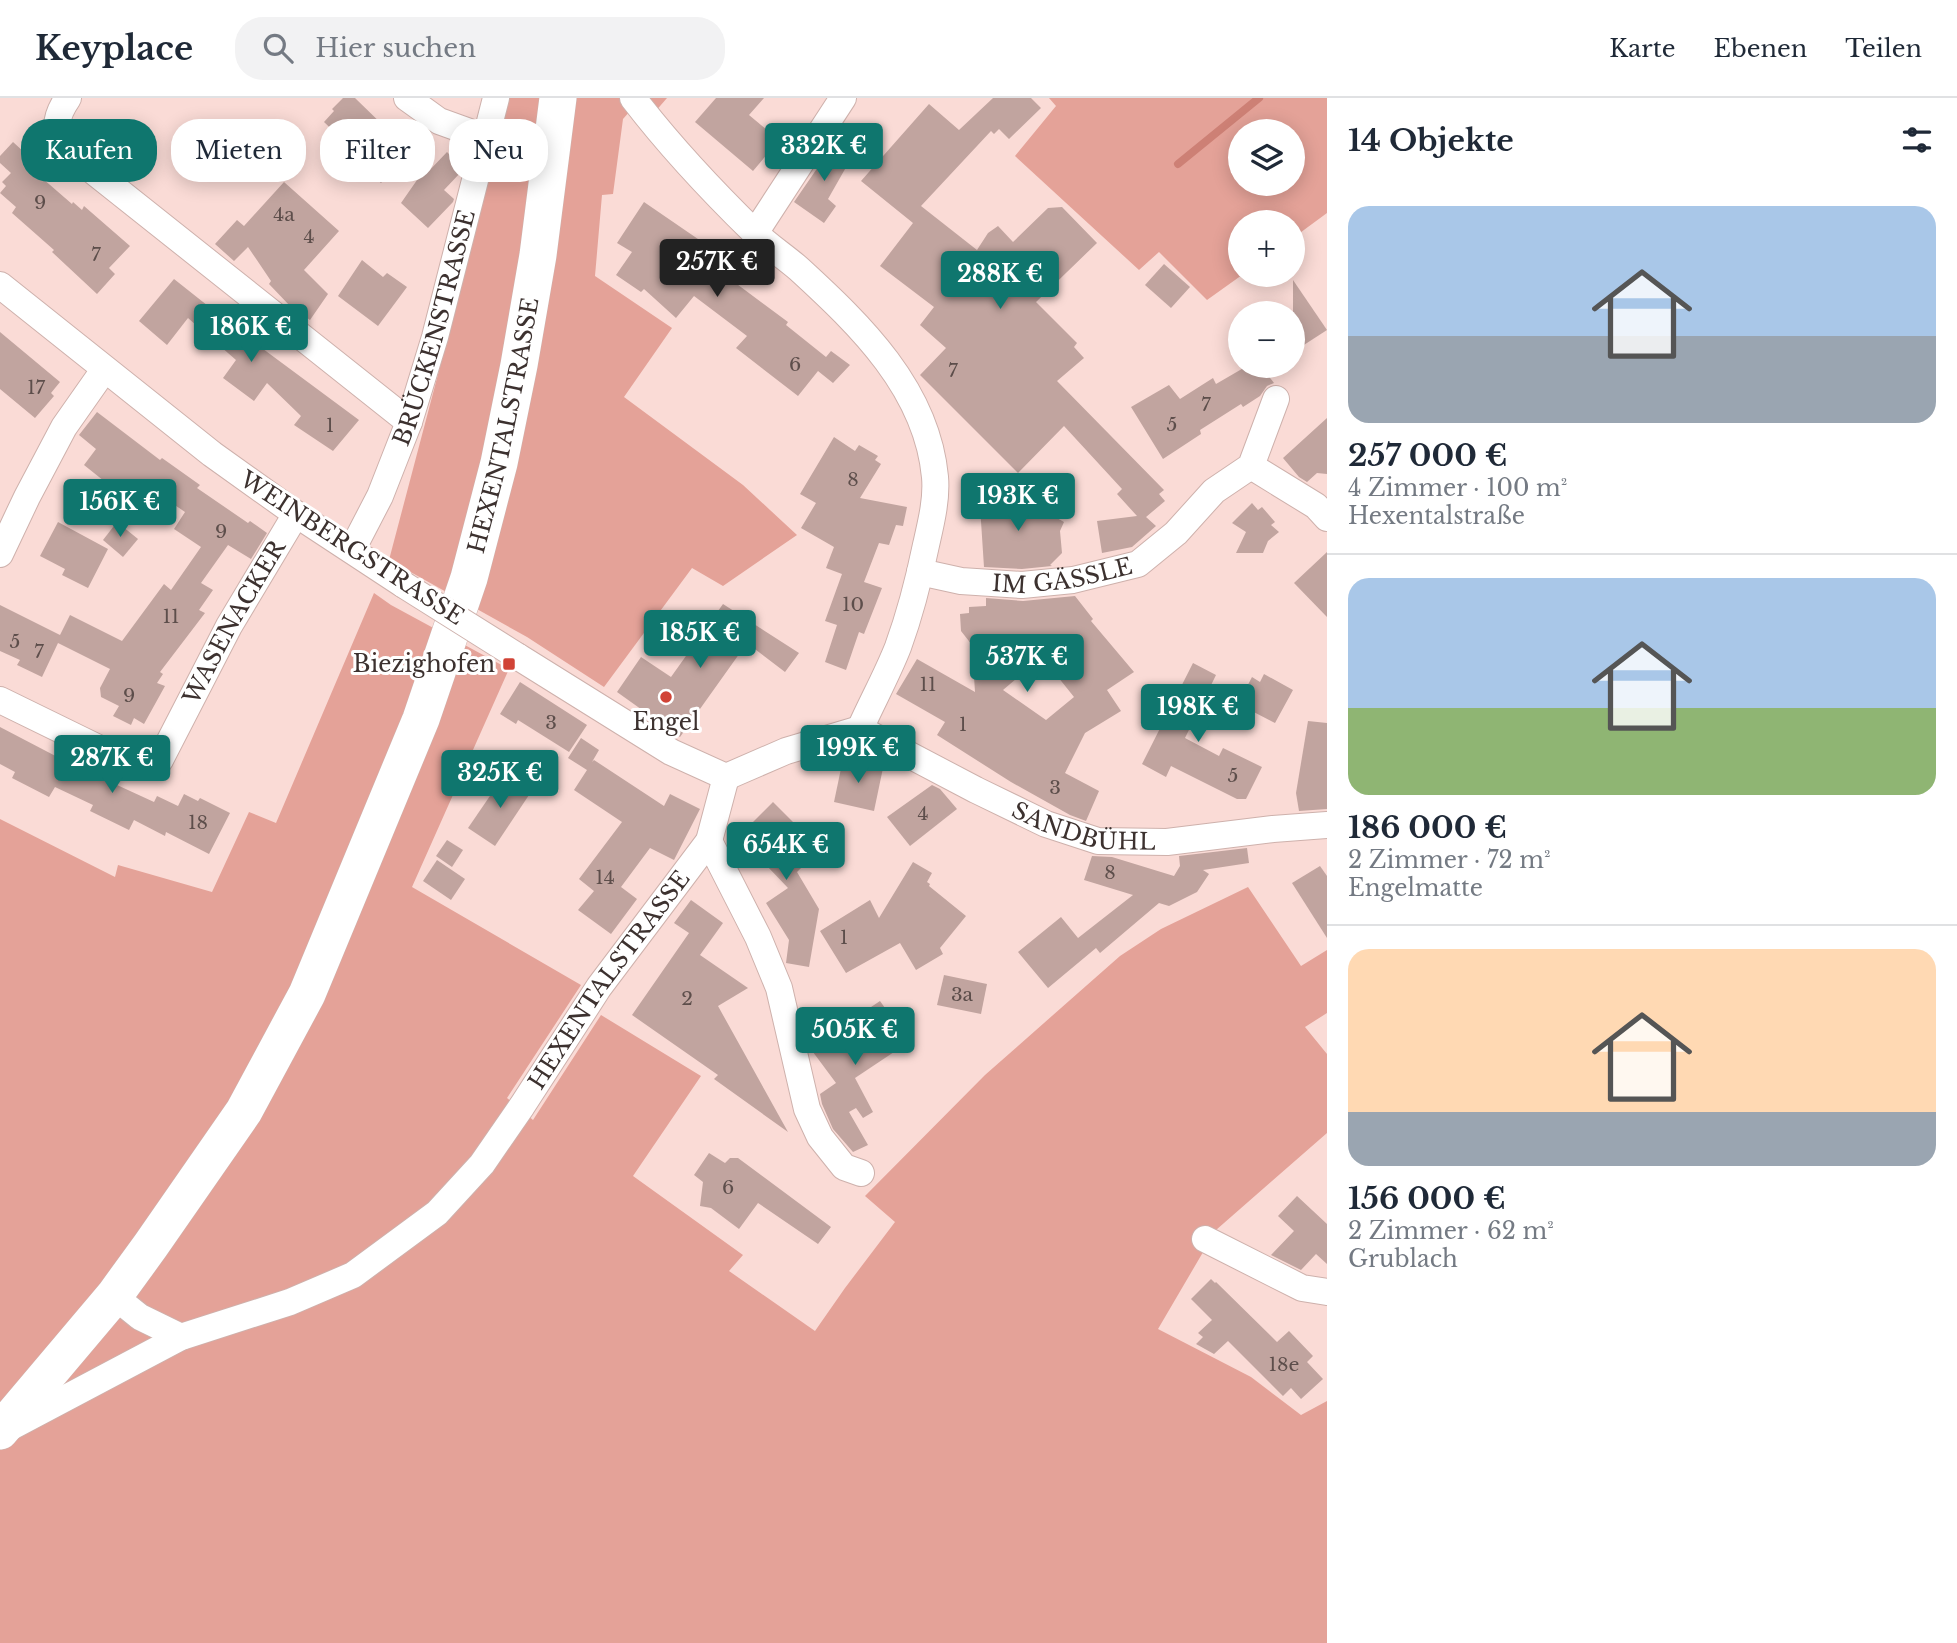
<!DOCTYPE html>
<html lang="de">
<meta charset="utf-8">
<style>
:root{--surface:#fff;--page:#f2f2f3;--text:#1f2937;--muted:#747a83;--line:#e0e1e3;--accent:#0f766e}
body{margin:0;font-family:"Libre Baskerville",serif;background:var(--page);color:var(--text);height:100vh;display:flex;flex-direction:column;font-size:26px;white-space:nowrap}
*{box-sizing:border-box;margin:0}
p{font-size:23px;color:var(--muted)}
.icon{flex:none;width:38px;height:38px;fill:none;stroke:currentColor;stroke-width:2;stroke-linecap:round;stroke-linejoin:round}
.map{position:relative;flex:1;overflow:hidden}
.panel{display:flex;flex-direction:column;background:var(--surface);width:630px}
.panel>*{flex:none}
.banner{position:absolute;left:21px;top:21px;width:665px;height:63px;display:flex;gap:14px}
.tools{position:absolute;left:1228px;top:21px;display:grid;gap:14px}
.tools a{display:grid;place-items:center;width:77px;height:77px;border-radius:50%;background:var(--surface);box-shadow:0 4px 18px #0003;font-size:35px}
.price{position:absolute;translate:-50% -60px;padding:0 16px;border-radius:7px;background:var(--accent);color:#fff;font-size:23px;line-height:46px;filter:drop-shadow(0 2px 4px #0008)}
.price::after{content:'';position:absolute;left:50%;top:42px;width:21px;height:16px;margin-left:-10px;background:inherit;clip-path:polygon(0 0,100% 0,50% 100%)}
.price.selected{background:#222;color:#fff}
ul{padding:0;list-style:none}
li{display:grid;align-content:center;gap:14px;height:371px;padding:0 21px}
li+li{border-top:2px solid var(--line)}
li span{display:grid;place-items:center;height:217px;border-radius:21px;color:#555}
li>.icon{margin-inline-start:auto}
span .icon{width:126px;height:126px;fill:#fffc;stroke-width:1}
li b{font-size:30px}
h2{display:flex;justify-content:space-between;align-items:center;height:84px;padding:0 21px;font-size:30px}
.pill{padding:0 24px;border-radius:28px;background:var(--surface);box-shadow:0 4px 18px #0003;font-size:24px;line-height:63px}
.pill.selected{background:var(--accent);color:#fff}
header{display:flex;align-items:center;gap:42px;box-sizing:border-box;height:98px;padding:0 35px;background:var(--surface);border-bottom:2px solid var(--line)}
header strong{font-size:33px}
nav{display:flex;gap:38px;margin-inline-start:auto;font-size:24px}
.search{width:490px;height:63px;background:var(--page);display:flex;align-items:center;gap:18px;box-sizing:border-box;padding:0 24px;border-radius:28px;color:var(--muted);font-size:26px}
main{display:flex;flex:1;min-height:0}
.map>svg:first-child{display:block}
.green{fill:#e4a298;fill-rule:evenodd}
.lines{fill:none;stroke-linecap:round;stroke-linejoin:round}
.stream{stroke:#cd8075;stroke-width:8}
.building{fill:#c1a49f;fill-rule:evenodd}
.street-casing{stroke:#ceb1ac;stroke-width:28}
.secondary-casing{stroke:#ceb1ac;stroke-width:38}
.street{stroke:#fff;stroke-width:26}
.secondary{stroke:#fff;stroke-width:37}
.street-bridge-casing{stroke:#ceb1ac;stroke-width:28;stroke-linecap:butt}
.street-bridge{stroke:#fff;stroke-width:26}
.poi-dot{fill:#d14336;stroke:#fff;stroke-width:2.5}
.labels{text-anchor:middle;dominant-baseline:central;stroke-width:6;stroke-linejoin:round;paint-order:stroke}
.number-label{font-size:19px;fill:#5d4e4b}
.street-label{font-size:23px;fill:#3c312f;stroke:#fff}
.poi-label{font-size:23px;fill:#3c312f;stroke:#fff;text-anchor:end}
</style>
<header>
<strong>Keyplace</strong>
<div class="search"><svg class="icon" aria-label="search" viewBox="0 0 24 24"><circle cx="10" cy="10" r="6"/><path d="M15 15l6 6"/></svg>Hier suchen</div>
<nav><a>Karte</a><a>Ebenen</a><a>Teilen</a></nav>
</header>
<main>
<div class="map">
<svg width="1327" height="1545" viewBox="0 0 1327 1545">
<rect width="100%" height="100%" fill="#fadbd6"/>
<g class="green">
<polygon points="506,0 667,0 654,15 630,13 623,21 613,96 602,97 595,178 672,230 624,299 743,387 797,437 723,488 692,470 604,589 527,539 389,462 460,193"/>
<path d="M1049 0H1327V115L1293 140V124H1241L1242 177 1207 202 1159 154 1139 172 1015 58 1056 8ZM1241 33H1293V86H1241Z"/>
<polygon points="374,495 391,507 509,571 412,789 581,887 507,1000 533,1022 601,917 701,978 633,1078 743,1157 729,1173 815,1233 845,1190 895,1124 865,1098 985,977 1120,858 1161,831 1248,789 1301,868 1327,852 1327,915 1305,929 1327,956 1327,1035 1216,1132 1158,1231 1251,1279 1301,1317 1327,1303 1327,1545 0,1545 0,721 115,779 118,767 212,794 249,714 276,725"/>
</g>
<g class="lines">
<polyline class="stream" points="1178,66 1259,0"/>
</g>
<g class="building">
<polygon points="343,0 355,0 390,34 387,37 407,56 381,85 342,47 345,44 324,24 334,13 332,11"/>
<polygon points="716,0 764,0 749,17 779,42 753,73 695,24"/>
<polygon points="993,0 1031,0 1041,10 1009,41 999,31 994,36 991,33 921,108 977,152 988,135 998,128 1013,144 1048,110 1062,109 1097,145 1036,204 1077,245 1074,249 1084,260 1057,283 1164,392 1159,396 1165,403 1146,419 1156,428 1132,449 1102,455 1097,423 1137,418 1117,396 1122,391 1064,328 1018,375 920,277 946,250 920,227 934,209 880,168 913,125 861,83 929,6 959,32"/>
<polygon points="836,43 853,57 828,101 836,108 824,125 794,104"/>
<polygon points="13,44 47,75 42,80 72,106 73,104 82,112 84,108 130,148 109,170 115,176 97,196 52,154 54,152 12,115 16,109 0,95 6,88 2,84 11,75 0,65 0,58"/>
<polygon points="447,54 462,69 461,74 444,92 454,101 453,104 428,130 401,105 424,72 427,75"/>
<polygon points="284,84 339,133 304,172 328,196 310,222 290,208 269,186 271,183 248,149 234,163 215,146 237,122 244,128"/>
<polygon points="644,104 714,152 706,163 788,224 786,227 826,259 831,253 850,267 833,285 818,273 798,298 736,250 747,238 694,198 676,220 644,191 641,194 616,177 632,154 617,145"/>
<polygon points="362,162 383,179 387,175 407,189 378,228 338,198"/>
<polygon points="1164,166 1190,189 1171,210 1145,187"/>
<polygon points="174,181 251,242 359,322 333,353 294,327 301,318 267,285 254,303 223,280 236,262 188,220 167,247 139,223"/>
<polygon points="1293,182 1327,232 1293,254"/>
<polygon points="0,234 60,284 51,295 54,298 35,320 0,291"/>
<polygon points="1247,268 1261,268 1274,285 1267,288 1260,298 1243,309 1241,306 1200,332 1201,336 1163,361 1131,309 1169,287 1180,301 1213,280 1216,286"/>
<polygon points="97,314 160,362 162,360 200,387 197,390 248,425 250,423 267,435 251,461 228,447 201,485 213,492 199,512 205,515 160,574 163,576 157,585 165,588 144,626 134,620 131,627 113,618 119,608 101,599 100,590 110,571 58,545 42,579 17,567 20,562 0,553 0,507 60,537 70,517 122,543 164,486 171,492 201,449 174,431 185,414 163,399 143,385 129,403 84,367 96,351 79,337"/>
<polygon points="1327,320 1327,376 1317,375 1307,384 1299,379 1283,360"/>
<polygon points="834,339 855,353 859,347 878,358 875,362 881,366 860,400 907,409 903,428 896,427 889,447 879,445 864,484 882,490 864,536 859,534 846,572 825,564 837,527 825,523 842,476 826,470 834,449 801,430 816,405 800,396"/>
<polygon points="1000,388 1064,424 1060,433 1062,455 1050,467 1052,468 1022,471 984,469 980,408"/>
<polygon points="1252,405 1258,412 1262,409 1275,424 1271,427 1279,434 1268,443 1263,455 1236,455 1246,434 1232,425"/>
<polygon points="58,424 108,451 88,490 62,477 65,471 40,458"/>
<polygon points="117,424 138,441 123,459 103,442"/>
<polygon points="1327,454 1327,519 1294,485"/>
<path d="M1075 498 1093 521 1091 523 1134 574 1107 592 1121 613 1085 635 1065 675 1099 693 1086 723 1070 717 1011 684 937 637 945 624 896 596 917 561 975 594 972 547 961 533 960 516 969 515V509L986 508V500L1023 503ZM1042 559 1074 599 1046 622 1003 592Z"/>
<polygon points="723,506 799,555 785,574 747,545 680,639 617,594 641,559 671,579"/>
<polygon points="1193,565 1216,577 1185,640 1219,658 1223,650 1262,669 1246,701 1237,701 1171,668 1166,679 1142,666"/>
<polygon points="1264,576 1293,592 1275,625 1246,610 1248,606 1240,602 1252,579 1260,584"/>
<polygon points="520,584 587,627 569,654 518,622 516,626 500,616"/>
<polygon points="1308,623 1327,625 1327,711 1299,713 1296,695"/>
<polygon points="0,629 67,664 154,704 157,698 178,708 184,696 198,703 200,700 230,715 209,756 166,734 165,738 134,722 129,732 90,713 93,707 55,689 49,699 12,680 15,674 0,666"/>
<polygon points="581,640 599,652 592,664 594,662 664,708 670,696 700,711 674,762 650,750 621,789 637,801 611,836 578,812 594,793 579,781 622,724 574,692 587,672 568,660"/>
<polygon points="843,661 883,670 874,713 834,704"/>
<polygon points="505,676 531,694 495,748 468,730"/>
<polygon points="932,687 940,691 957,711 910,748 887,719"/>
<polygon points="773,704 798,729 786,741 808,763 797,774 819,811 809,869 786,865 789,842 766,805 788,790 767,768 770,765 741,736"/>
<polygon points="447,742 463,752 452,769 436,758"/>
<polygon points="1247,750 1249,765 1203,772 1209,776 1197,794 1169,808 1159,805 1100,855 1096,850 1048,890 1018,854 1061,819 1078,840 1133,797 1084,782 1092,758 1112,759 1174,778 1180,768 1179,758"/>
<polygon points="437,762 465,781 451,802 423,783"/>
<polygon points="913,764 932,775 927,784 930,786 929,788 966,818 940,850 943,856 916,872 900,845 846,875 820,833 870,802 879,820"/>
<polygon points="1320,768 1327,778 1327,840 1292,785"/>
<polygon points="691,802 723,825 700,857 748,890 718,908 788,1034 714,981 718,977 632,917 689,835 674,825"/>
<polygon points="944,877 987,886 981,916 937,907"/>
<polygon points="880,903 909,944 855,980 873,1014 863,1020 856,1010 849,1014 868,1047 853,1054 833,1031 822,1006 820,996 836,985 810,950"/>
<polygon points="709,1055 725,1065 730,1060 738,1060 831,1129 818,1146 758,1105 739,1131 711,1110 700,1108 703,1084 694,1077"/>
<polygon points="1297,1098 1327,1126 1327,1166 1316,1156 1301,1172 1271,1157 1294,1133 1278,1118"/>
<polygon points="1211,1181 1215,1185 1216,1184 1277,1244 1289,1233 1313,1258 1307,1264 1323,1281 1301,1301 1291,1290 1283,1298 1228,1243 1214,1256 1196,1246 1203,1239 1198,1235 1212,1222 1191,1201"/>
</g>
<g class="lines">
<g class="street-casing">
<g id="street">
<path d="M68 0C52 23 54 37 73 57L409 324"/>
<polyline points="407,0 439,23 486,40"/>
<path d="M633 0C669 47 711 92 754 134 767 147 784 158 799 171 860 227 927 291 935 379 937 401 931 425 926 447 919 481 910 516 898 549 887 577 872 604 860 631"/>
<polyline points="755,135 843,0"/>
<polyline points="0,187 212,356 296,416 404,487"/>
<polyline points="1251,368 1316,408 1327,420"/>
<path id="s1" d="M352 452 380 398 409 324 435 239 496 0"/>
<polyline points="0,456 27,399 64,329 104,272"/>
<path id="s2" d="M920 474 961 483 1022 487 1073 482 1138 466 1176 435 1214 393 1251 368 1276 301"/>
<polyline points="517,558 671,654 726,679"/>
<path id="s3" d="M0 602 135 668 149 669 160 662 229 528 296 416"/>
<path id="s4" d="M860 631 976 692 1046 726 1098 743 1167 744 1273 731 1327 727"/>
<polyline points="726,679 786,653 860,631"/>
<polyline points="709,743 758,839 779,890 807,1011 820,1039 844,1069 861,1075"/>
<polyline points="1205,1141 1302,1190 1327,1194"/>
<polyline points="114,1198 140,1219 181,1239"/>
<path id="s5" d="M11 1329 181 1239 290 1204 353 1177 437 1115 482 1066 522 1008 599 889 709 743 726 679"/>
</g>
</g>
<g class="secondary-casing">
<g id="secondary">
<path id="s6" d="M0 1333 114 1198 151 1147 244 1013 307 896 421 621 469 480 499 365 519 267 538 157 558 0"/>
</g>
</g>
<use href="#street" class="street"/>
<use href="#secondary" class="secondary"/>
<g class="street-bridge-casing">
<polyline id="street-bridge" points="404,487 517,558"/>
</g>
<use href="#street-bridge" class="street-bridge"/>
</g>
<g class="poi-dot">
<rect x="502" y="559" width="14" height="14" rx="3.5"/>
<circle cx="666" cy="599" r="7"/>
</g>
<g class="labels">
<g class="number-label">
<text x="40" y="104">9</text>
<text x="284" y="116">4a</text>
<text x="309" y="138">4</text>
<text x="96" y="156">7</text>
<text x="795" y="266">6</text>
<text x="953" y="272">7</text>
<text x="36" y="289">17</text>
<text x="1206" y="306">7</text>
<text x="1172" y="326">5</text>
<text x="330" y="327">1</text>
<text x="853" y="381">8</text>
<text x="221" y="433">9</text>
<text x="853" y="506">10</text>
<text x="171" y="518">11</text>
<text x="15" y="543">5</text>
<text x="39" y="553">7</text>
<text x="928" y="586">11</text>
<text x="129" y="597">9</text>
<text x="551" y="624">3</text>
<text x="963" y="626">1</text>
<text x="1233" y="677">5</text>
<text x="1055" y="689">3</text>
<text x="923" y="715">4</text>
<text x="198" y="724">18</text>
<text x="1110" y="774">8</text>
<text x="605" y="779">14</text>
<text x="844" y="839">1</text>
<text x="962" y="896">3a</text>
<text x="687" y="900">2</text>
<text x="728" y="1089">6</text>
<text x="1284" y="1266">18e</text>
</g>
<g class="street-label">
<text stroke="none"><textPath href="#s1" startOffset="238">BRÜCKENSTRASSE</textPath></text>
<text stroke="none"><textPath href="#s6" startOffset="1139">HEXENTALSTRASSE</textPath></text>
<text transform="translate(352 450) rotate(33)">WEINBERGSTRASSE</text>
<text stroke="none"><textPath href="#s2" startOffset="144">IM GÄSSLE</textPath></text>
<text stroke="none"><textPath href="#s3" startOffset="334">WASENACKER</textPath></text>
<text stroke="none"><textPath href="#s4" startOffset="247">SANDBÜHL</textPath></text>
<text stroke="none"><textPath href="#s5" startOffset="770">HEXENTALSTRASSE</textPath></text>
</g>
<g class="poi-label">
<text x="495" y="566">Biezighofen</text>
<text x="666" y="624" text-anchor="middle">Engel</text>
</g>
</g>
</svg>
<div class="tools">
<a><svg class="icon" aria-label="layers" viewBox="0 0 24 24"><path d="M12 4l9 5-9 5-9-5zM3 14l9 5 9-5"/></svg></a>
<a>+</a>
<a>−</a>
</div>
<b class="price" style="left:824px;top:85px">332K €</b>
<b class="price selected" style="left:717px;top:201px">257K €</b>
<b class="price" style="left:1000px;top:213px">288K €</b>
<b class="price" style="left:251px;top:266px">186K €</b>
<b class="price" style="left:1018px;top:435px">193K €</b>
<b class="price" style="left:120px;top:441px">156K €</b>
<b class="price" style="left:700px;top:572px">185K €</b>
<b class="price" style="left:1027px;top:596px">537K €</b>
<b class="price" style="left:1198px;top:646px">198K €</b>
<b class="price" style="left:858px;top:687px">199K €</b>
<b class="price" style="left:112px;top:697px">287K €</b>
<b class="price" style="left:500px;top:712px">325K €</b>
<b class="price" style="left:786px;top:784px">654K €</b>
<b class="price" style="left:855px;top:969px">505K €</b>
<div class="banner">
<a class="pill selected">Kaufen</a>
<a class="pill">Mieten</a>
<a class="pill">Filter</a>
<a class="pill">Neu</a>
</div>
</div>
<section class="panel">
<h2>14 Objekte<svg class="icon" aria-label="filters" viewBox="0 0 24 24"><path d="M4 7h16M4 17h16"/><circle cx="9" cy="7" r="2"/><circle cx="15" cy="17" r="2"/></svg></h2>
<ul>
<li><span style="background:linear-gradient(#a9c7e8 60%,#9aa5b1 0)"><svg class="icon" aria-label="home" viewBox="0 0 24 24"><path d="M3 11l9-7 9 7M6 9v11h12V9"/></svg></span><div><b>257 000 €</b><p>4 Zimmer · 100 m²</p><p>Hexentalstraße</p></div></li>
<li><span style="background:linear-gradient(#a9c7e8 60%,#8fb573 0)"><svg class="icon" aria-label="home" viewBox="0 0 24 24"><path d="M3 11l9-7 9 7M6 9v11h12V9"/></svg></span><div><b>186 000 €</b><p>2 Zimmer · 72 m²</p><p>Engelmatte</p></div></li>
<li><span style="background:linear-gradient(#ffd9b3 75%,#9aa5b1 0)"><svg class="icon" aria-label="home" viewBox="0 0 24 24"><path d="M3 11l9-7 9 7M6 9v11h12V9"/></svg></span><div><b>156 000 €</b><p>2 Zimmer · 62 m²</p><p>Grublach</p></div></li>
</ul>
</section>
</main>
